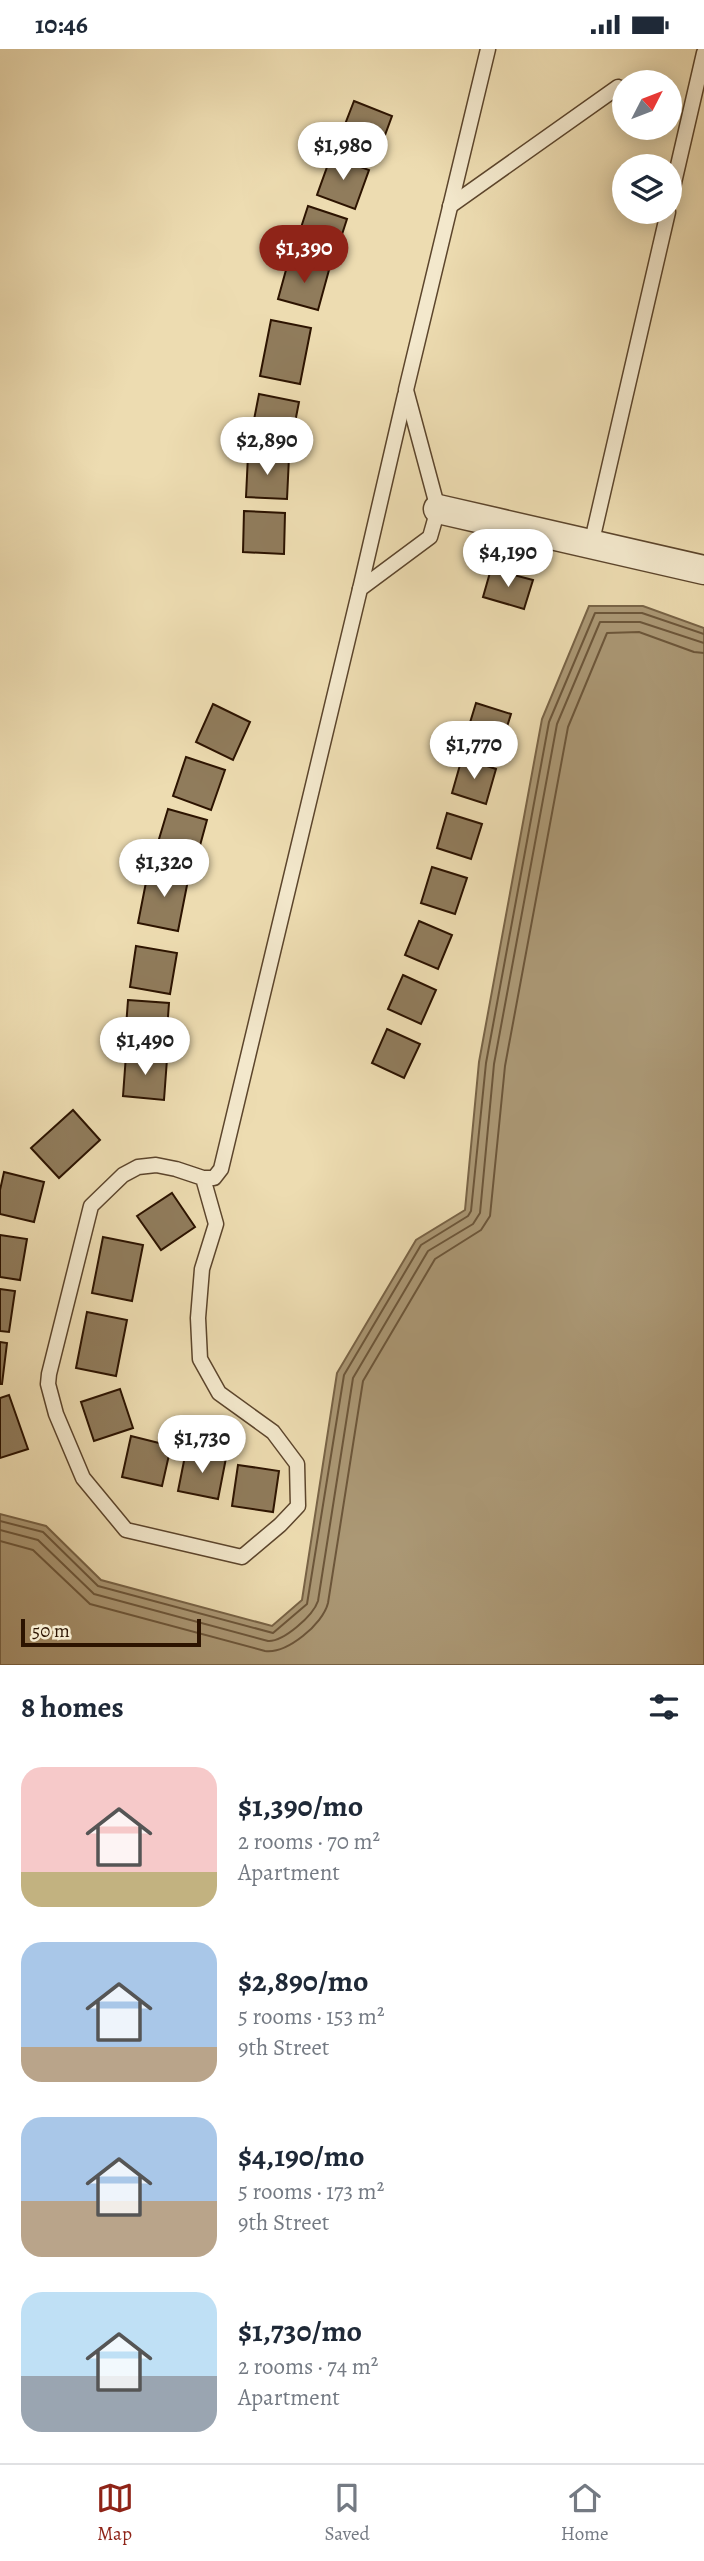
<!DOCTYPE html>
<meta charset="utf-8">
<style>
:root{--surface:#fff;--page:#f6f6f7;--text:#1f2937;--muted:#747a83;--line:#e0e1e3;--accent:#8f2418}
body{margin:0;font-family:Alegreya,serif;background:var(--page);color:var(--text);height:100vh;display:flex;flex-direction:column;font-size:26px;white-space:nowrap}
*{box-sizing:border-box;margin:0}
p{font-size:23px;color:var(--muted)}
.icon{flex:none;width:38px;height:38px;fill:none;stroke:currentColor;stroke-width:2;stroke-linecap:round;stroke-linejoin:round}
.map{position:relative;height:1616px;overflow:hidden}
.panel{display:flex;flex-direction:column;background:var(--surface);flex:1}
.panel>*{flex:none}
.needle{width:46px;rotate:48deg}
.controls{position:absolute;left:612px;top:21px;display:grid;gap:14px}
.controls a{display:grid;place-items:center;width:70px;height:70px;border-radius:50%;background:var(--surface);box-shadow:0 4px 18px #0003;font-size:35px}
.scale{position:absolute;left:21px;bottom:18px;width:180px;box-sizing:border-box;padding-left:7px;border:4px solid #2c1300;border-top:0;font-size:19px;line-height:24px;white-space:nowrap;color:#2c1300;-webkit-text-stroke:5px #f3e8cc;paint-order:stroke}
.price{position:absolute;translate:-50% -60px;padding:0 16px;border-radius:24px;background:#fff;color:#222;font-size:23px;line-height:46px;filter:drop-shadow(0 2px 4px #0008)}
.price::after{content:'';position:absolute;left:50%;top:42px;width:21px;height:16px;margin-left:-10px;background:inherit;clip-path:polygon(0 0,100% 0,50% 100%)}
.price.on{background:var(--accent);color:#fff}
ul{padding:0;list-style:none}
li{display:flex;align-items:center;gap:21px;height:175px;padding:0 21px}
li span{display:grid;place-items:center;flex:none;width:196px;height:140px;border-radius:21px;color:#555}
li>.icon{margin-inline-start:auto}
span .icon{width:84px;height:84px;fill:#fffc;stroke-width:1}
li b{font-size:30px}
h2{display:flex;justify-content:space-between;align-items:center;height:84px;padding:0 21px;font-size:30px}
.status{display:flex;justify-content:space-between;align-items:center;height:49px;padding:0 35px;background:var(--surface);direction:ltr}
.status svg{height:19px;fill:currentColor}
.tabs{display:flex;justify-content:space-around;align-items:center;height:98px;border-top:2px solid var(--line);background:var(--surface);font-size:19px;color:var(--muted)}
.tabs a{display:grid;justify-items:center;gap:4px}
.tabs .on{color:var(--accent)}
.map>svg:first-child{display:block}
.water{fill:#ab9875;stroke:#786346;stroke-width:2}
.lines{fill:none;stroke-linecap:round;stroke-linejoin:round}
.shore{stroke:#6c563a;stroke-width:2}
.building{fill:#907c5c;stroke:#2c1300;stroke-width:2}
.service-casing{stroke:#5c452c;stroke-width:17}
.minor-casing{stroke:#5c452c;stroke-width:31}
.service{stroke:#f3e8cc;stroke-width:14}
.minor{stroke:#f3e8cc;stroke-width:28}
</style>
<div class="status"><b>10:46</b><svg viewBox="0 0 49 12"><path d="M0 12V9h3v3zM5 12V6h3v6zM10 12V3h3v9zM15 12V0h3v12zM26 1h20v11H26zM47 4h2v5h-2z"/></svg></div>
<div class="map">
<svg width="704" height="1616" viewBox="0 0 704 1616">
<rect width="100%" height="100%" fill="#eddcb1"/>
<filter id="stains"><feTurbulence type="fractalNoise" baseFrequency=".00286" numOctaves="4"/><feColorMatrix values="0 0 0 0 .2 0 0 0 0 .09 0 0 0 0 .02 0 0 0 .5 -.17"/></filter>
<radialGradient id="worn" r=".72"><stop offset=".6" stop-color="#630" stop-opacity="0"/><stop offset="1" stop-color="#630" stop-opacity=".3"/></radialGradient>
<polygon class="water" points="589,557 643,557 704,579 704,1616 0,1616 0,1465 46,1477 101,1531 272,1577 302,1551 337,1324 416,1191 465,1161 479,1013 542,670"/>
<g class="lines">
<g class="shore">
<polyline points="0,1472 43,1483 98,1537 273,1584 307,1555 344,1326 421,1196 468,1167 471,1162 486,1014 549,673 595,564 642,564 704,585"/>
<path d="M0 1481 38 1491 94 1545 268 1592C283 1593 313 1567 318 1552L353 1329 428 1202 473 1175 480 1164 494 1015 557 675 600 573H640L704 594"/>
<path d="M0 1492 33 1501 90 1555 265 1602C287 1605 323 1575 328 1554L363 1332 435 1210 481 1181 490 1167 505 1017 568 678 607 584 639 583 694 603 704 604"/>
</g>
</g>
<g class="building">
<polygon points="354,52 392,67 378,105 339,91"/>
<polygon points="331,107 369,121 355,160 317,146"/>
<polygon points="308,157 347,170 334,210 295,197"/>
<polygon points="289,210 329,221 318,261 278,250"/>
<polygon points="271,271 311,279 300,335 260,327"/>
<polygon points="259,345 299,353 291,394 251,386"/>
<polygon points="248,406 289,408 287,450 246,448"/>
<polygon points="244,462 285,464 284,505 243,503"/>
<polygon points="491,520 533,531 524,560 483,548"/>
<polygon points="476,654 511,665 500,700 465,690"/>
<polygon points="213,655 250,673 233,711 196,693"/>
<polygon points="186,708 225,721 211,761 173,747"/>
<polygon points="462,709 496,720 486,755 452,744"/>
<polygon points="168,760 207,771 196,811 156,800"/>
<polygon points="447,764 482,775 471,810 437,799"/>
<polygon points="149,818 189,826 178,882 138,874"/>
<polygon points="432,818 467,829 455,865 421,854"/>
<polygon points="419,872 452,886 438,920 405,906"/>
<polygon points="136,897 177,904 170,945 130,938"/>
<polygon points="403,926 436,941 421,975 388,960"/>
<polygon points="128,951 169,954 166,995 125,992"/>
<polygon points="387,980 420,995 404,1029 372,1014"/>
<polygon points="126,1006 167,1010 164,1051 123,1047"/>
<polygon points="73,1061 100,1091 59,1129 31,1099"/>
<polygon points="4,1123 44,1133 34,1173 0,1165 0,1141"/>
<polygon points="172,1144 195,1178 161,1201 137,1167"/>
<polygon points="0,1186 27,1190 20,1231 0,1228"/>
<polygon points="103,1188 143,1196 132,1252 92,1244"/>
<polygon points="0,1240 15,1242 9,1283 0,1282"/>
<polygon points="87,1263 127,1271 116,1327 76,1319"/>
<polygon points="0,1293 7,1294 2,1335 0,1335"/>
<polygon points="120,1340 133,1379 94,1392 81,1353"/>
<polygon points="9,1346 28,1400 0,1409 0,1349"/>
<polygon points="131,1387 171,1397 162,1437 122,1428"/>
<polygon points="186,1402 226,1409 218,1450 178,1442"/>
<polygon points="238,1416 279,1422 273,1463 232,1457"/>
</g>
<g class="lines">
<g class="service-casing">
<g id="service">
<polyline points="670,151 704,4"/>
<polyline points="450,157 618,38"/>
<polyline points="591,496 668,163"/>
<polyline points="360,540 405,346"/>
<polyline points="203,1129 216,1175 202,1220 198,1269 200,1310 219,1344 273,1383 297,1415 298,1457 280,1476 242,1508 126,1481 83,1429 56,1365 48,1335 49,1325 91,1157 123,1126 138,1118 156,1116 176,1120 203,1129 214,1129 221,1120 360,540 430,488 438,460 406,341 488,0"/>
</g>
</g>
<g class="minor-casing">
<polyline id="minor" points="438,460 704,521"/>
</g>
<use href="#service" class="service"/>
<use href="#minor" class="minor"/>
</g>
<rect width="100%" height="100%" filter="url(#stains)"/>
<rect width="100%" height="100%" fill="url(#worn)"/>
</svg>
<div class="controls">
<a><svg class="needle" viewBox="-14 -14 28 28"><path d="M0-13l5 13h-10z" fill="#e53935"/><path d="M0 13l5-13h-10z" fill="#747a83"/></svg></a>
<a><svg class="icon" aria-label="layers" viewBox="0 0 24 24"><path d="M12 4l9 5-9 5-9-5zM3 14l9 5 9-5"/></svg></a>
</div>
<div class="scale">50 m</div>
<b class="price" style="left:343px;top:133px">$1,980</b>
<b class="price on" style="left:304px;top:236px">$1,390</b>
<b class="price" style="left:267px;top:428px">$2,890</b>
<b class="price" style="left:508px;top:540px">$4,190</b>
<b class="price" style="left:474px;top:732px">$1,770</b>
<b class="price" style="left:164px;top:850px">$1,320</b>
<b class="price" style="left:145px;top:1028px">$1,490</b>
<b class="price" style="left:202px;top:1426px">$1,730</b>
</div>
<section class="panel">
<h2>8 homes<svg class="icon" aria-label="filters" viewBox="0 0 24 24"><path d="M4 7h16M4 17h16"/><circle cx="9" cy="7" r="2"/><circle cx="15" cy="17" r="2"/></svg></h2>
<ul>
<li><span style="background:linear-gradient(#f6c9c9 75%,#c2b280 0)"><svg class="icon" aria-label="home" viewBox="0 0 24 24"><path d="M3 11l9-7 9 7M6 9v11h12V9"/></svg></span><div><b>$1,390/mo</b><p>2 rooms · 70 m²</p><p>Apartment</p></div></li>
<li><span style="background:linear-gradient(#a9c7e8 75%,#b9a48a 0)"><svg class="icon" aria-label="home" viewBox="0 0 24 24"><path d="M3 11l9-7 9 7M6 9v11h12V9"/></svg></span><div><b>$2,890/mo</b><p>5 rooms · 153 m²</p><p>9th Street</p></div></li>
<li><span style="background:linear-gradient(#a9c7e8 60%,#b9a48a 0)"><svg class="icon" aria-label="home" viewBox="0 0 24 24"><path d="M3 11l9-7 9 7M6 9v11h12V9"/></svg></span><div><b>$4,190/mo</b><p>5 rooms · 173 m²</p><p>9th Street</p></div></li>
<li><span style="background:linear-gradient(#bfe0f5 60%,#9aa5b1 0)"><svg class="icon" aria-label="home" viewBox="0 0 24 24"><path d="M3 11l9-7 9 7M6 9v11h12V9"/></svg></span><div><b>$1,730/mo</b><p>2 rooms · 74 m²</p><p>Apartment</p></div></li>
</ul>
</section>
<nav class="tabs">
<a class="on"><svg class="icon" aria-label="map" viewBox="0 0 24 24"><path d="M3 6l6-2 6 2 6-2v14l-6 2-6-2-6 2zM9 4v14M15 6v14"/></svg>Map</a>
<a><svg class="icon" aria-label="saved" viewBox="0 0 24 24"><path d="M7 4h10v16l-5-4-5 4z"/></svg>Saved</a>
<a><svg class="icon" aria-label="home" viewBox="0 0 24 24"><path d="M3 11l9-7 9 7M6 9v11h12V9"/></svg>Home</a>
</nav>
